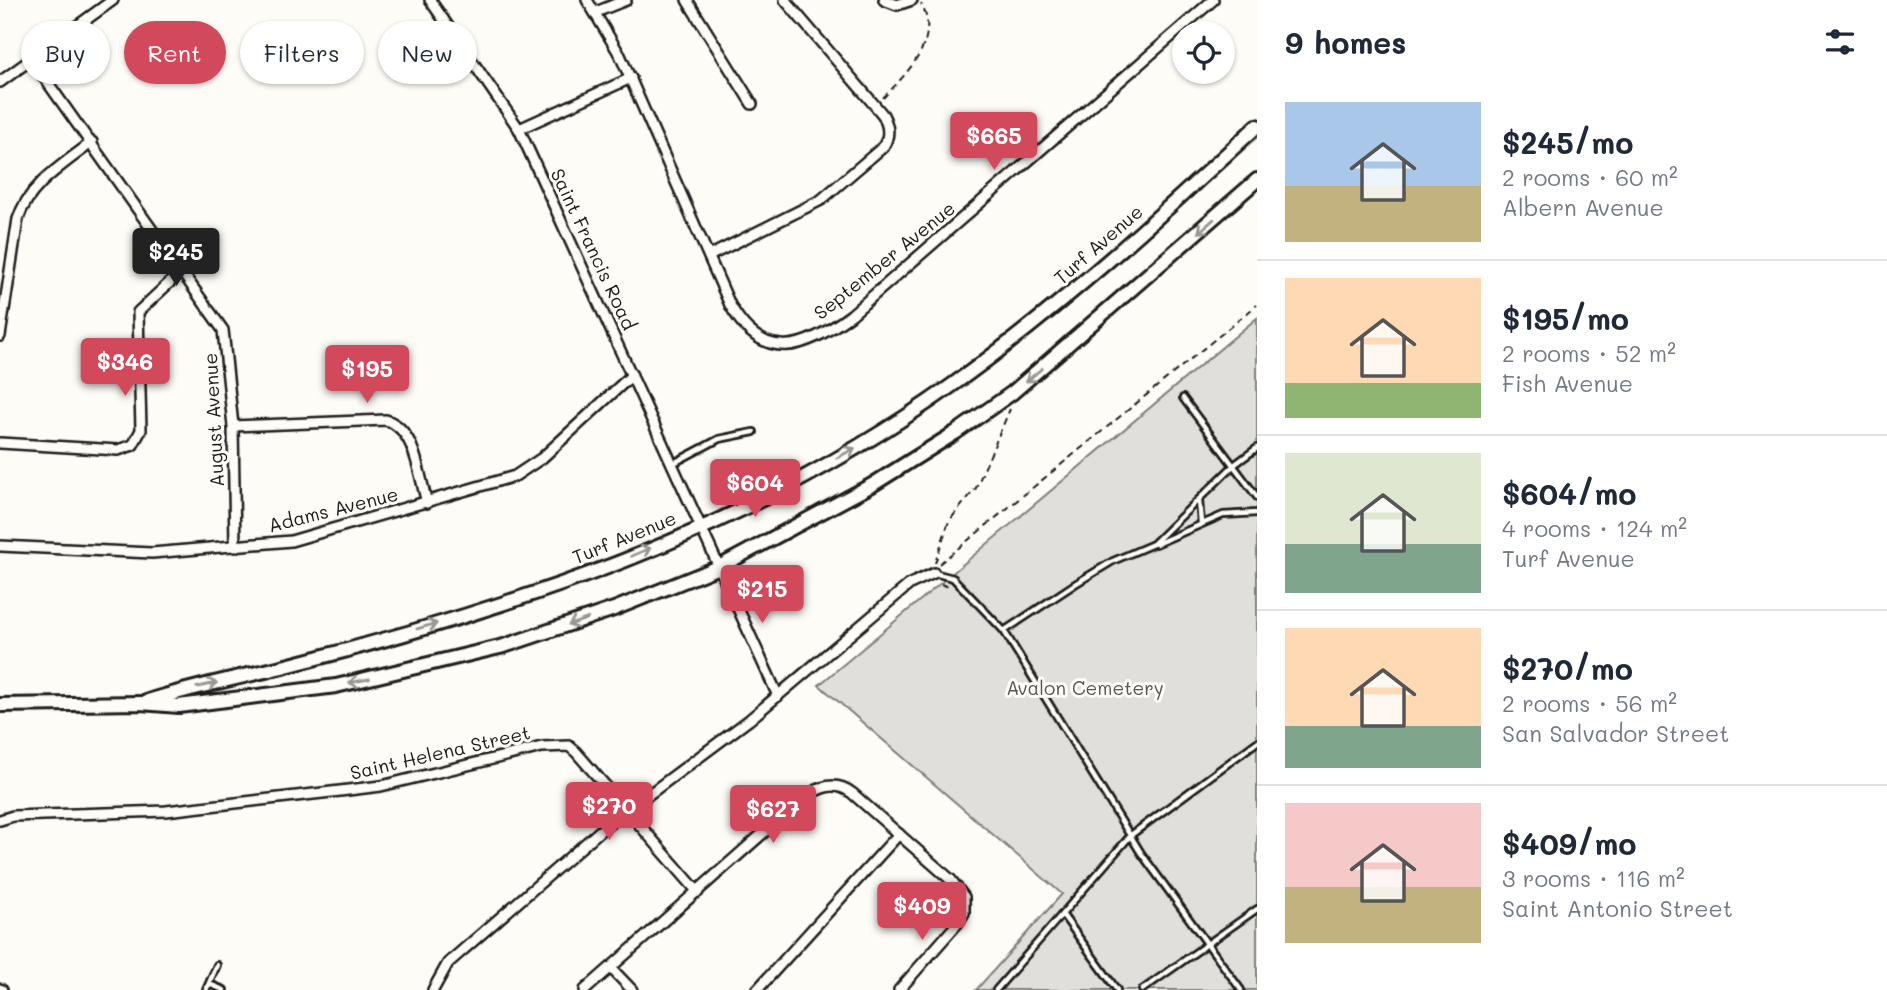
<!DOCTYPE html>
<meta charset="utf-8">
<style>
:root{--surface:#fff;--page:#f6f6f7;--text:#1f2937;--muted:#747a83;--line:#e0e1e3;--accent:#d1495b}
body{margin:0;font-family:Mali,sans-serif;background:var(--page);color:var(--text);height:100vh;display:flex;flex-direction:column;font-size:26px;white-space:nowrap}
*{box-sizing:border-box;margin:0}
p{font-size:23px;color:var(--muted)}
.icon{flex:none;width:38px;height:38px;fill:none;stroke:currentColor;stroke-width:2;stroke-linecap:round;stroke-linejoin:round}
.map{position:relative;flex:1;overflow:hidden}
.drawer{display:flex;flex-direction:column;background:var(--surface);width:630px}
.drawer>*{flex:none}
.hud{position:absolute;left:21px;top:21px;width:665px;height:63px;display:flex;gap:14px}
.fabs{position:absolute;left:1172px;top:21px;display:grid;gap:14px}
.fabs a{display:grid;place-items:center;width:63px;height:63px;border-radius:50%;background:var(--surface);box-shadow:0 2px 5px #0004;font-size:35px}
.price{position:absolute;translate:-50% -60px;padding:0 16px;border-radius:7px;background:var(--accent);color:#fff;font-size:23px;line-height:46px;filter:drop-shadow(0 2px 4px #0008)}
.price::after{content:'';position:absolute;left:50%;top:42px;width:21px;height:16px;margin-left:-10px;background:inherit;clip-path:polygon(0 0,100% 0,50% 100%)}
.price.active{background:#222;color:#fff}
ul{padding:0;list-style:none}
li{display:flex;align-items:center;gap:21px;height:175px;padding:0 28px}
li+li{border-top:2px solid var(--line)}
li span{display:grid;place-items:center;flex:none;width:196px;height:140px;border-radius:0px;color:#555}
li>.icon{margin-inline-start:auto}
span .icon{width:84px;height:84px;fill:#fffc;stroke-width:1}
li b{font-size:30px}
h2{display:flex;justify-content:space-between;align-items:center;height:84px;padding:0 28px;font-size:30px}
.chip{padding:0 24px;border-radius:32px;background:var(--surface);box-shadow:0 2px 5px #0004;font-size:24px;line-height:63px}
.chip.active{background:var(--accent);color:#fff}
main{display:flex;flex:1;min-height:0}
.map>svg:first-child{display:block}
.green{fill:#e0dfdb;stroke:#7e7e7c;stroke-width:2}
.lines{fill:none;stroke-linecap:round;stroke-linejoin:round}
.lane-casing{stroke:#1c1c1c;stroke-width:10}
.street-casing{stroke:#1c1c1c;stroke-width:14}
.secondary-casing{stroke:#1c1c1c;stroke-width:18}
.path{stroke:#1c1c1c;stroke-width:2;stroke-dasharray:7 5;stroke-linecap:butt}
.lane{stroke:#fdfcf7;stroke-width:4.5}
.street{stroke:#fdfcf7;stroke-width:9}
.secondary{stroke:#fdfcf7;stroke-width:12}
.oneway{stroke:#989794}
.labels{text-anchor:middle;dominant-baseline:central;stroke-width:6;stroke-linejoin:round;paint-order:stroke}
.street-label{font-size:19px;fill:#1c1c1c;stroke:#fdfcf7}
.park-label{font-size:19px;fill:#575655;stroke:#fdfcf7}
</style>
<main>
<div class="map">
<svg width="1257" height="990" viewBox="0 0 1257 990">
<rect width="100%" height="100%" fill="#fdfcf7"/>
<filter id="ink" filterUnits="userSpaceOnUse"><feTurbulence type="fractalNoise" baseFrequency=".0143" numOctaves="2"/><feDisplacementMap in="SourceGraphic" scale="14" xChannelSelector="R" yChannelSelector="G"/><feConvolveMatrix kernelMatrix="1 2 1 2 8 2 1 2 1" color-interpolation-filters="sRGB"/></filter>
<g filter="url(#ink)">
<polygon class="green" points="1257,318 1257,990 976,990 1062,894 819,685"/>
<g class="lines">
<g class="lane-casing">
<g id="lane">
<polyline points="1183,398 1257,497"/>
<polyline points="672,464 719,439 754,432"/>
<polyline points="1199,501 1201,523"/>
<polyline points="1156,544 1223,515 1257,513"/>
<polyline points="934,573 953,578 1004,631 1141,853 1241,990"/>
<polyline points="1004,631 1075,584 1113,561 1153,544 1234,465 1257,448"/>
<polyline points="1062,914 1117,990"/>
<polyline points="209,984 224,990"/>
<polyline points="206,990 217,965"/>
<polyline points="996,990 1131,835 1257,742"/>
<polyline points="1142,990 1257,909"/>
</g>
</g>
<g class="street-casing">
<g id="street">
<polyline points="430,0 519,129 778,696"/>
<path d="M587 0 620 55 730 305C764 365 805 349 851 315L1213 0"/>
<polyline points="687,0 752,104"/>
<polyline points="884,0 897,5 912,0"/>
<polyline points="596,12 626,0"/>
<polyline points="31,59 223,330 233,426 235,547"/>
<polyline points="0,82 113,0"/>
<polyline points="519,129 631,78"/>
<path d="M709 256 821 200 883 147C890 136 889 127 883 115L785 0"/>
<path d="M0 336 18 219C29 184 65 164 92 142"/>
<path d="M233 426 386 420C416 429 419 476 427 503"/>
<polyline points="0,443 118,450 133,445 141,430 138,312 182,271"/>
<polyline points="0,546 152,553 291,541 515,476 542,458 632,375"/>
<polyline points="0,820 13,816 166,811 340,791 381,786 542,747 569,746 576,752 698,892"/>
<polyline points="611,968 632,990"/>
<polyline points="0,989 2,990"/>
<polyline points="433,990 448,963 601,830 749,720 910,584 934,573"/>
<path d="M585 990 803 798C820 787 835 780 852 793L951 880 964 897V913L957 924 899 990"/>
<polyline points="757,990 899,834"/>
</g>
</g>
<g class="secondary-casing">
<g id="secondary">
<path d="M148 701C195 686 243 677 290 665 373 644 455 620 535 593 681 544 826 475 951 386 1060 308 1159 217 1257 126"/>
<polyline points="0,705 141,703 179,706 336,686 504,646 614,609 719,567 872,485 955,433 1012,393 1257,180"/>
</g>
</g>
<g class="path">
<path d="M883 98C906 74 942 40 921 4"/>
<polyline points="935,563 949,521 976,488 1010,409"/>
<polyline points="939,564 1257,305"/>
<polyline points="941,584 951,588"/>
</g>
<use href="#lane" class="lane"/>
<use href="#street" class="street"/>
<use href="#secondary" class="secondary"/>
</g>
<defs><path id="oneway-shaft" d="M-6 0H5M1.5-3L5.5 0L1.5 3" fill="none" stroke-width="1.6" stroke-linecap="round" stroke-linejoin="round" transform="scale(1.75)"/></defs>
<g class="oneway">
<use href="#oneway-shaft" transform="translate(1206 226) rotate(139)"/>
<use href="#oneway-shaft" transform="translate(1034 375) rotate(140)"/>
<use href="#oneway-shaft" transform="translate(846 453) rotate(-29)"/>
<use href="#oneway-shaft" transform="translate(641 552) rotate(-23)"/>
<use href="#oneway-shaft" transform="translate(578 622) rotate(160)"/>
<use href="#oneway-shaft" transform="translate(427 626) rotate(-16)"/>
<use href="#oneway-shaft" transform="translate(359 681) rotate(169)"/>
<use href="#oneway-shaft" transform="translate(207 685) rotate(-13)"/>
</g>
</g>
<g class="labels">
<g class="street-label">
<text transform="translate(1098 244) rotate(-41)">Turf Avenue</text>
<text transform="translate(594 249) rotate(65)">Saint Francis Road</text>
<text transform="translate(884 260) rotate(-39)">September Avenue</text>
<text transform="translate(213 420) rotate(-93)">August Avenue</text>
<text transform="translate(333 509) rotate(-14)">Adams Avenue</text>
<text transform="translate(624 537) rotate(-22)">Turf Avenue</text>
<text transform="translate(440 752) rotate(-13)">Saint Helena Street</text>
</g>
<g class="park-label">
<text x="1085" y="687">Avalon Cemetery</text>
</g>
</g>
</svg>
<div class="fabs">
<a><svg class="icon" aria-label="locate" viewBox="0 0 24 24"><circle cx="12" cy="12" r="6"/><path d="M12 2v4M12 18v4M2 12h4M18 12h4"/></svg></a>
</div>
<b class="price" style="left:994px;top:172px">$665</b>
<b class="price active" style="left:176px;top:288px">$245</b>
<b class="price" style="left:125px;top:398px">$346</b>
<b class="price" style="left:367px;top:405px">$195</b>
<b class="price" style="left:755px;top:519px">$604</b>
<b class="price" style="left:762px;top:625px">$215</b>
<b class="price" style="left:609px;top:842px">$270</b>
<b class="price" style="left:773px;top:845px">$627</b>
<b class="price" style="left:922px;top:942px">$409</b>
<div class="hud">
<a class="chip">Buy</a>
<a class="chip active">Rent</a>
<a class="chip">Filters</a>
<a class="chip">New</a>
</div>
</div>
<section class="drawer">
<h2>9 homes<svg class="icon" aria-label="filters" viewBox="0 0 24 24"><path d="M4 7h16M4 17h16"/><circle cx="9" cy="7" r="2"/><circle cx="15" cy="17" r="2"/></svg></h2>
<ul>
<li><span style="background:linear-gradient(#a9c7e8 60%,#c2b280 0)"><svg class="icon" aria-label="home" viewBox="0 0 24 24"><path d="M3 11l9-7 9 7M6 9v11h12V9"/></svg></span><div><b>$245/mo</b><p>2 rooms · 60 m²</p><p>Albern Avenue</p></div></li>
<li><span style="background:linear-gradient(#ffd9b3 75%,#8fb573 0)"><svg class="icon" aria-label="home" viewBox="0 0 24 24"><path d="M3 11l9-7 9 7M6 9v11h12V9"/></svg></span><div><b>$195/mo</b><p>2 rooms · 52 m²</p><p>Fish Avenue</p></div></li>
<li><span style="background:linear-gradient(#dfe7d0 65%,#7fa58c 0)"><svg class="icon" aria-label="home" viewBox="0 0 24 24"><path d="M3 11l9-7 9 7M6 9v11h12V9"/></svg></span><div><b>$604/mo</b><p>4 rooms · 124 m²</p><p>Turf Avenue</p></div></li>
<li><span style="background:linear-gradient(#ffd9b3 70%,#7fa58c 0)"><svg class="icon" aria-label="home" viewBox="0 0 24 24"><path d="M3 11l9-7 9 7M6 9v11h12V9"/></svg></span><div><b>$270/mo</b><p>2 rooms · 56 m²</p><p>San Salvador Street</p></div></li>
<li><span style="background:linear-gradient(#f6c9c9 60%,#c2b280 0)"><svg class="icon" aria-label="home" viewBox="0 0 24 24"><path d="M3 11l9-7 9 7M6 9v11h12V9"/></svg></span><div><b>$409/mo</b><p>3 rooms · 116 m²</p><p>Saint Antonio Street</p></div></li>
</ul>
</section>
</main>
